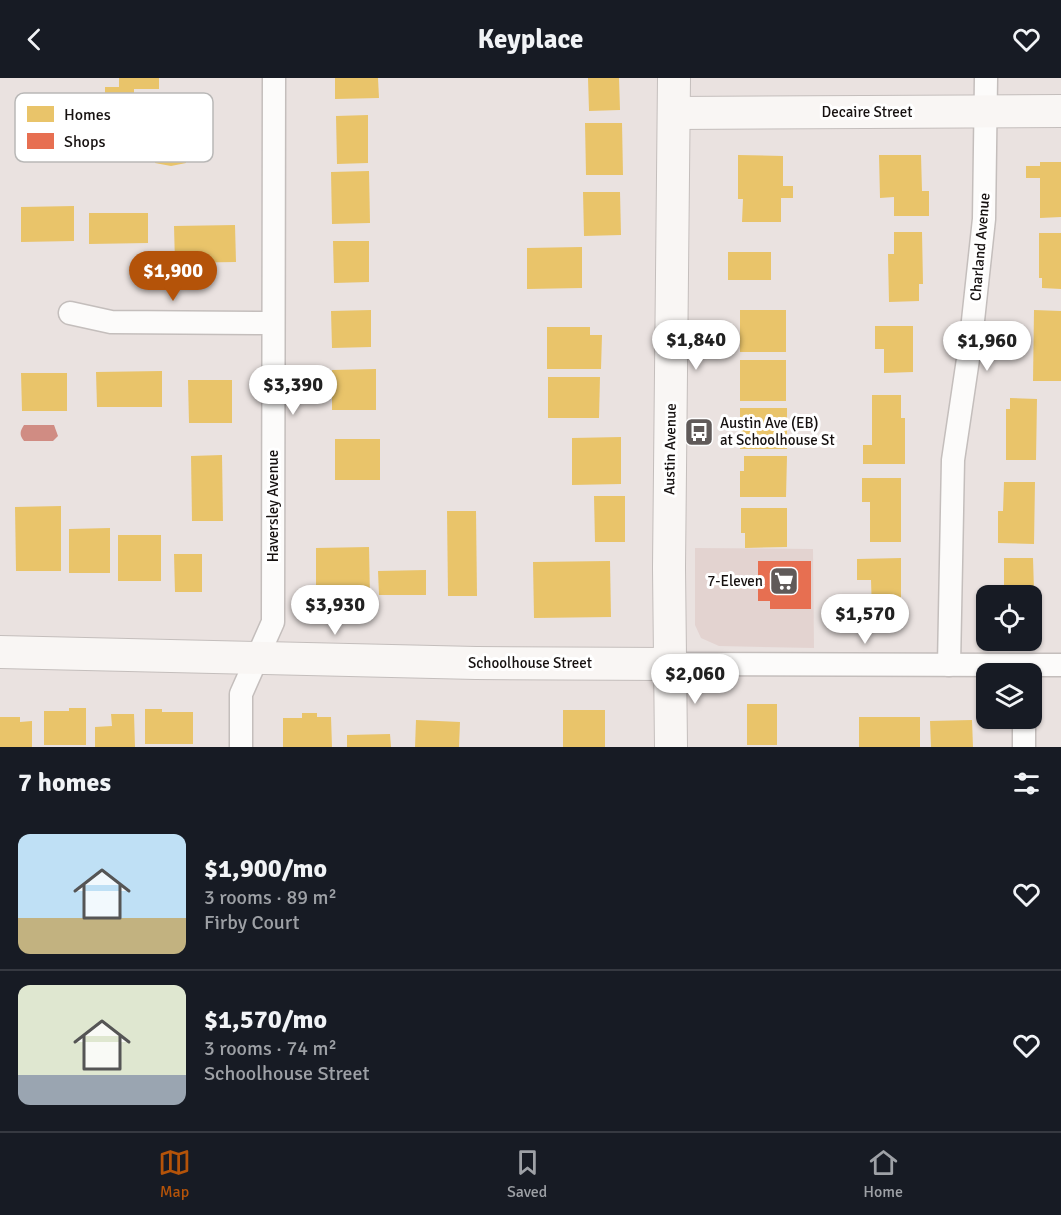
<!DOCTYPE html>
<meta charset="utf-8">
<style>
:root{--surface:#171b24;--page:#20242c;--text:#f1f3f6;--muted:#9ea1a6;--line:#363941;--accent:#b45309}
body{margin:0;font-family:Signika,sans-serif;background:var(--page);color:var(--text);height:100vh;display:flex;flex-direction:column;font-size:22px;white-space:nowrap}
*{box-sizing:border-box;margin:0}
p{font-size:20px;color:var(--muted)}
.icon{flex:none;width:33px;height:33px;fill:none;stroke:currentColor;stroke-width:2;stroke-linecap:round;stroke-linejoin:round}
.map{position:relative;height:669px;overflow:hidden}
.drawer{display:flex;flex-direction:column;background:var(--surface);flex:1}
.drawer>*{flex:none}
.fabs{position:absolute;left:976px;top:507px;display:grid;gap:12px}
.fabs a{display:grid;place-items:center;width:66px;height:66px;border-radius:12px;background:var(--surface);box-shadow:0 2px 4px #0004;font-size:30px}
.price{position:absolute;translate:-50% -51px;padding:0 14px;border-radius:21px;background:#fff;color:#222;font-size:20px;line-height:39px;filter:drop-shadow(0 2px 3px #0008)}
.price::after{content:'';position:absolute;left:50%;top:36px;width:18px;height:14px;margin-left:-9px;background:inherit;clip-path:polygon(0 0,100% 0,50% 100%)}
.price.selected{background:var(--accent);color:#fff}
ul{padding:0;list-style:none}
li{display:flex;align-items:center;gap:18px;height:150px;padding:0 18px}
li+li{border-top:2px solid var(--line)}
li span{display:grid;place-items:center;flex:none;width:168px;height:120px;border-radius:12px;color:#555}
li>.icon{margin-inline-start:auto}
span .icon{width:72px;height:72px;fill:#fffc;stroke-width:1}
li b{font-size:26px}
h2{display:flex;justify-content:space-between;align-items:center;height:72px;padding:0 18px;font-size:26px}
header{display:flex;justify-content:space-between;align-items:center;height:78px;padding:0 18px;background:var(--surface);font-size:27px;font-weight:700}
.tabs{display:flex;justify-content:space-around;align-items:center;height:84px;border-top:2px solid var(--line);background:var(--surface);font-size:16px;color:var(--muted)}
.tabs a{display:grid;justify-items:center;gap:3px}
.tabs .selected{color:var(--accent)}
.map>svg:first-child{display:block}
.built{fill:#e3d3d0}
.water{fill:#d08c83}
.homes{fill:#e9c46a}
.shops{fill:#e76f51}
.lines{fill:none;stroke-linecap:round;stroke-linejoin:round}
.street-casing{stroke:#c4bebc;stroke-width:25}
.secondary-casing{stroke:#c4bebc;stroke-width:34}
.street{stroke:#fcfbfa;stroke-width:22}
.secondary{stroke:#f9f6f4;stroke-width:32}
.labels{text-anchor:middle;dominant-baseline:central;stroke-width:6;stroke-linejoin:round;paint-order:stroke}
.street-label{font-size:15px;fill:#161110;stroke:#fff}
.poi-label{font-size:15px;fill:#161110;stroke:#fff;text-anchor:start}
.key{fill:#fff;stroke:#b9b8b7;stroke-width:1.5}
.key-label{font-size:16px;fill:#161110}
</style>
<header><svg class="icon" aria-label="back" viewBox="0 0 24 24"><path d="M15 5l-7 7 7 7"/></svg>Keyplace<svg class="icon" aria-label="heart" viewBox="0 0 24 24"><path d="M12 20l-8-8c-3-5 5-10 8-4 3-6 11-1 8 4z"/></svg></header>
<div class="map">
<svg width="1061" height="669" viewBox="0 0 1061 669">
<rect width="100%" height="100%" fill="#eae2e0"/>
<polygon class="built" points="695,470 813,471 814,570 719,568 701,560 695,547"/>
<path class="water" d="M24 347H54L58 358 53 363H24C19 357 20 353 24 347Z"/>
<g class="homes">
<polygon points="119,0 159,0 159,11 134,11 134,34 105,35 105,9 119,9"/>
<polygon points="335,0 378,0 379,20 335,21"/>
<polygon points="588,0 619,0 620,32 589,33"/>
<polygon points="368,37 368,85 337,86 336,38"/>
<polygon points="156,38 190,39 192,51 190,61 186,62 186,85 171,88 155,85"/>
<polygon points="585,45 622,45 623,97 586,97"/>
<polygon points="738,77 783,78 783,108 793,108 793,120 781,120 781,144 742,144 743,121 738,121"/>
<polygon points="879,77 921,77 922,113 929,113 929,138 894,138 894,119 880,120"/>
<polygon points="1040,84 1061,84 1061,139 1040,140 1040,100 1026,100 1026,88 1040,88"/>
<polygon points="369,93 370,145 332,146 331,94"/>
<polygon points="583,114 620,114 621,157 584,158"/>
<polygon points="74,128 74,163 21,164 21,129"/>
<polygon points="89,135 148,135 148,165 89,166"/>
<polygon points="235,147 236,184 175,185 174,148"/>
<polygon points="894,154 922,154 923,206 919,206 919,223 889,224 888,176 894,176"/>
<polygon points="1039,155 1061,155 1061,211 1042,210 1042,200 1039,200"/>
<polygon points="333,163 369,163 369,204 334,205"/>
<polygon points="582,169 582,210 527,211 527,170"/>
<rect x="728" y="174" width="43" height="28"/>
<polygon points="371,232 371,269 332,270 331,233"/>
<rect x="740" y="232" width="46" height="42"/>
<polygon points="1034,232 1061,233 1061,303 1033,303"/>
<polygon points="875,248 913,248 913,294 884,295 884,271 875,271"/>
<polygon points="547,249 590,249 590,257 602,257 601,291 547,291"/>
<rect x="740" y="282" width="46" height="41"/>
<polygon points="376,291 376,332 332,332 332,292"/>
<polygon points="162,293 162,329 97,329 96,294"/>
<polygon points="21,295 67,295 67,333 22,333"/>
<polygon points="548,299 600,299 599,340 548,340"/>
<polygon points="188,302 232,302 232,345 189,345"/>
<polygon points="872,317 901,317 901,340 905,340 905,386 863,386 863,367 872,367"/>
<polygon points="1010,320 1037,321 1036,382 1006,382 1006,331 1010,331"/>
<rect x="740" y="330" width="47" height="41"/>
<polygon points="621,359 621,406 572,407 572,360"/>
<rect x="335" y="361" width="45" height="41"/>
<polygon points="222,377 223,443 192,443 191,378"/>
<polygon points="744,378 787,378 786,419 740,419 740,393 744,393"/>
<polygon points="862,400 901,400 901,464 870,464 870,424 862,424"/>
<polygon points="1004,404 1035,404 1034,466 998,465 998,433 1003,433"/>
<polygon points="594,418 625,418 625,464 595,464"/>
<polygon points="61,428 61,493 16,493 15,429"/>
<polygon points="741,430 787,430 787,469 745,470 745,455 741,455"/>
<polygon points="447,433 476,433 477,518 448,518"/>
<polygon points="110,450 110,495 69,495 69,451"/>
<rect x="118" y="457" width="43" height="46"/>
<polygon points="369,469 370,520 316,521 316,470"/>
<polygon points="174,476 202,476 202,514 175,514"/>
<polygon points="901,480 901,533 872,534 871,502 857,502 857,481"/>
<polygon points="1004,480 1033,480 1035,545 1032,545 1032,518 996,518 996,510 1004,510"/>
<polygon points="610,483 611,539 534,540 533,484"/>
<polygon points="426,492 426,517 379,517 378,493"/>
<rect x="747" y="626" width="30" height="41"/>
<polygon points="69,630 86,630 86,667 44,667 44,633 69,633"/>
<polygon points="145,631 162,631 162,634 193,634 193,666 145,666"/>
<rect x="563" y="632" width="42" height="37"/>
<polygon points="302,635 317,635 317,639 331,639 332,669 283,669 283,640 302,640"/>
<polygon points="111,636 134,636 135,669 95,669 95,649 112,648"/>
<polygon points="0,639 20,639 20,644 32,643 32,669 0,669"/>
<rect x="859" y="639" width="61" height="30"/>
<polygon points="416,642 460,644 459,669 415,669"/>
<polygon points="972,642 973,669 931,669 930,643"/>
<polygon points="390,656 391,669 347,669 347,657"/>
</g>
<polygon class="shops" points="758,483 811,483 811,531 770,531 770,523 758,523"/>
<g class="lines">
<g class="street-casing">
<g id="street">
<polyline points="70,235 111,244 273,245"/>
<polyline points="669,586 1061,587"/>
<polyline points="949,587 953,382 971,261 984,141 986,0"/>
<polyline points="1024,640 1024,669"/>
<polyline points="241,669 241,616 273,544 274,0"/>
</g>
</g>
<g class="secondary-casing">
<g id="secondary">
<polyline points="674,35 1061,33"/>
<polyline points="0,574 476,585 669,586"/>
<polyline points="671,669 669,490 674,0"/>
</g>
</g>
<use href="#street" class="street"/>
<use href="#secondary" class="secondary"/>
</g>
<defs>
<g id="bus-square" transform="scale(1.5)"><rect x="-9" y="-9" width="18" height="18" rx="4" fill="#605a59" stroke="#fff"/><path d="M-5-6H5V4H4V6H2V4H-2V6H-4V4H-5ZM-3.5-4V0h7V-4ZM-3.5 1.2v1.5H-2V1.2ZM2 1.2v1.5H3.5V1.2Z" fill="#fff"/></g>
<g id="supermarket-square" transform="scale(1.5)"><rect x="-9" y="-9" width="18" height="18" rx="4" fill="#605a59" stroke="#fff"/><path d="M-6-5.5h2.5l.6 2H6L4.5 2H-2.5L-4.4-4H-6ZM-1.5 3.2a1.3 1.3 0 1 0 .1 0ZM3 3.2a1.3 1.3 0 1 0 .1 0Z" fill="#fff"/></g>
</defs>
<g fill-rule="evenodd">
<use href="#bus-square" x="699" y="354"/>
<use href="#supermarket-square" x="784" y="503"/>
</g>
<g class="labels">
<g class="street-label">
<text x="867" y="34">Decaire Street</text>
<text transform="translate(980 169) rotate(-85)">Charland Avenue</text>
<text transform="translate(670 371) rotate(-89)">Austin Avenue</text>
<text transform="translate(273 428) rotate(-90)">Haversley Avenue</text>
<text x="530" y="585">Schoolhouse Street</text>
</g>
<g class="poi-label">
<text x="720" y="345">Austin Ave (EB)<tspan x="720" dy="17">at Schoolhouse St</tspan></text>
<text x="763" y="503" text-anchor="end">7-Eleven</text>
</g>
</g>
<rect x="15" y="15" width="198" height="69" rx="9" class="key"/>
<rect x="27" y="28" width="27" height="16" fill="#e9c46a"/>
<rect x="27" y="55" width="27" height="16" fill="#e76f51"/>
<g class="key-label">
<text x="64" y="42">Homes</text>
<text x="64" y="69">Shops</text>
</g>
</svg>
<div class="fabs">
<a><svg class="icon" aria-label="locate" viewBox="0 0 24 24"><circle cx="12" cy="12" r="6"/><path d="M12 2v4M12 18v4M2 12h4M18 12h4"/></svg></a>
<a><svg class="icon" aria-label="layers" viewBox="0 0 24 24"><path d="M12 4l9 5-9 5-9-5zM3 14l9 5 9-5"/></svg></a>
</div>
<b class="price selected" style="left:173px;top:224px">$1,900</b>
<b class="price" style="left:696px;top:293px">$1,840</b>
<b class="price" style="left:987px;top:294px">$1,960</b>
<b class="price" style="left:293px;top:338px">$3,390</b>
<b class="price" style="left:335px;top:558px">$3,930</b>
<b class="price" style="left:865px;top:567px">$1,570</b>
<b class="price" style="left:695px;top:627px">$2,060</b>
</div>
<section class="drawer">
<h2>7 homes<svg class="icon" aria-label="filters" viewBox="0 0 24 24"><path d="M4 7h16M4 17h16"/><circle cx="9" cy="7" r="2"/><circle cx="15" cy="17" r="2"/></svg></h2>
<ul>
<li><span style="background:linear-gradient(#bfe0f5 70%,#c2b280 0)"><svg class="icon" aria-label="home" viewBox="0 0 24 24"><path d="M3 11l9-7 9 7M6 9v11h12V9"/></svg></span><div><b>$1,900/mo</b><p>3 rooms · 89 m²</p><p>Firby Court</p></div><svg class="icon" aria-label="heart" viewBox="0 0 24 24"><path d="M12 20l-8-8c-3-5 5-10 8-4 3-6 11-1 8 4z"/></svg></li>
<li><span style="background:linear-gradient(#dfe7d0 75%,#9aa5b1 0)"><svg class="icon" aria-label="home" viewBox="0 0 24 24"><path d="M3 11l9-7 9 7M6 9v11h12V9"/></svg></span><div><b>$1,570/mo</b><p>3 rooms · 74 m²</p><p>Schoolhouse Street</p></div><svg class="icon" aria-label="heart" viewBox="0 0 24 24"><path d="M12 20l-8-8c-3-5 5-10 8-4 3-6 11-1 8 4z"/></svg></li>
</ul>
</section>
<nav class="tabs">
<a class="selected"><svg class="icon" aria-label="map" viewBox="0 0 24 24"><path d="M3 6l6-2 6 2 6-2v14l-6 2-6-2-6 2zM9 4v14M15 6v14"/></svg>Map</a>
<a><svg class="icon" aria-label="saved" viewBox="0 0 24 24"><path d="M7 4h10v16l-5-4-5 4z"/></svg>Saved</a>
<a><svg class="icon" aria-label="home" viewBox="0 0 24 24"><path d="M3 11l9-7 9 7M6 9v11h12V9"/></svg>Home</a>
</nav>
